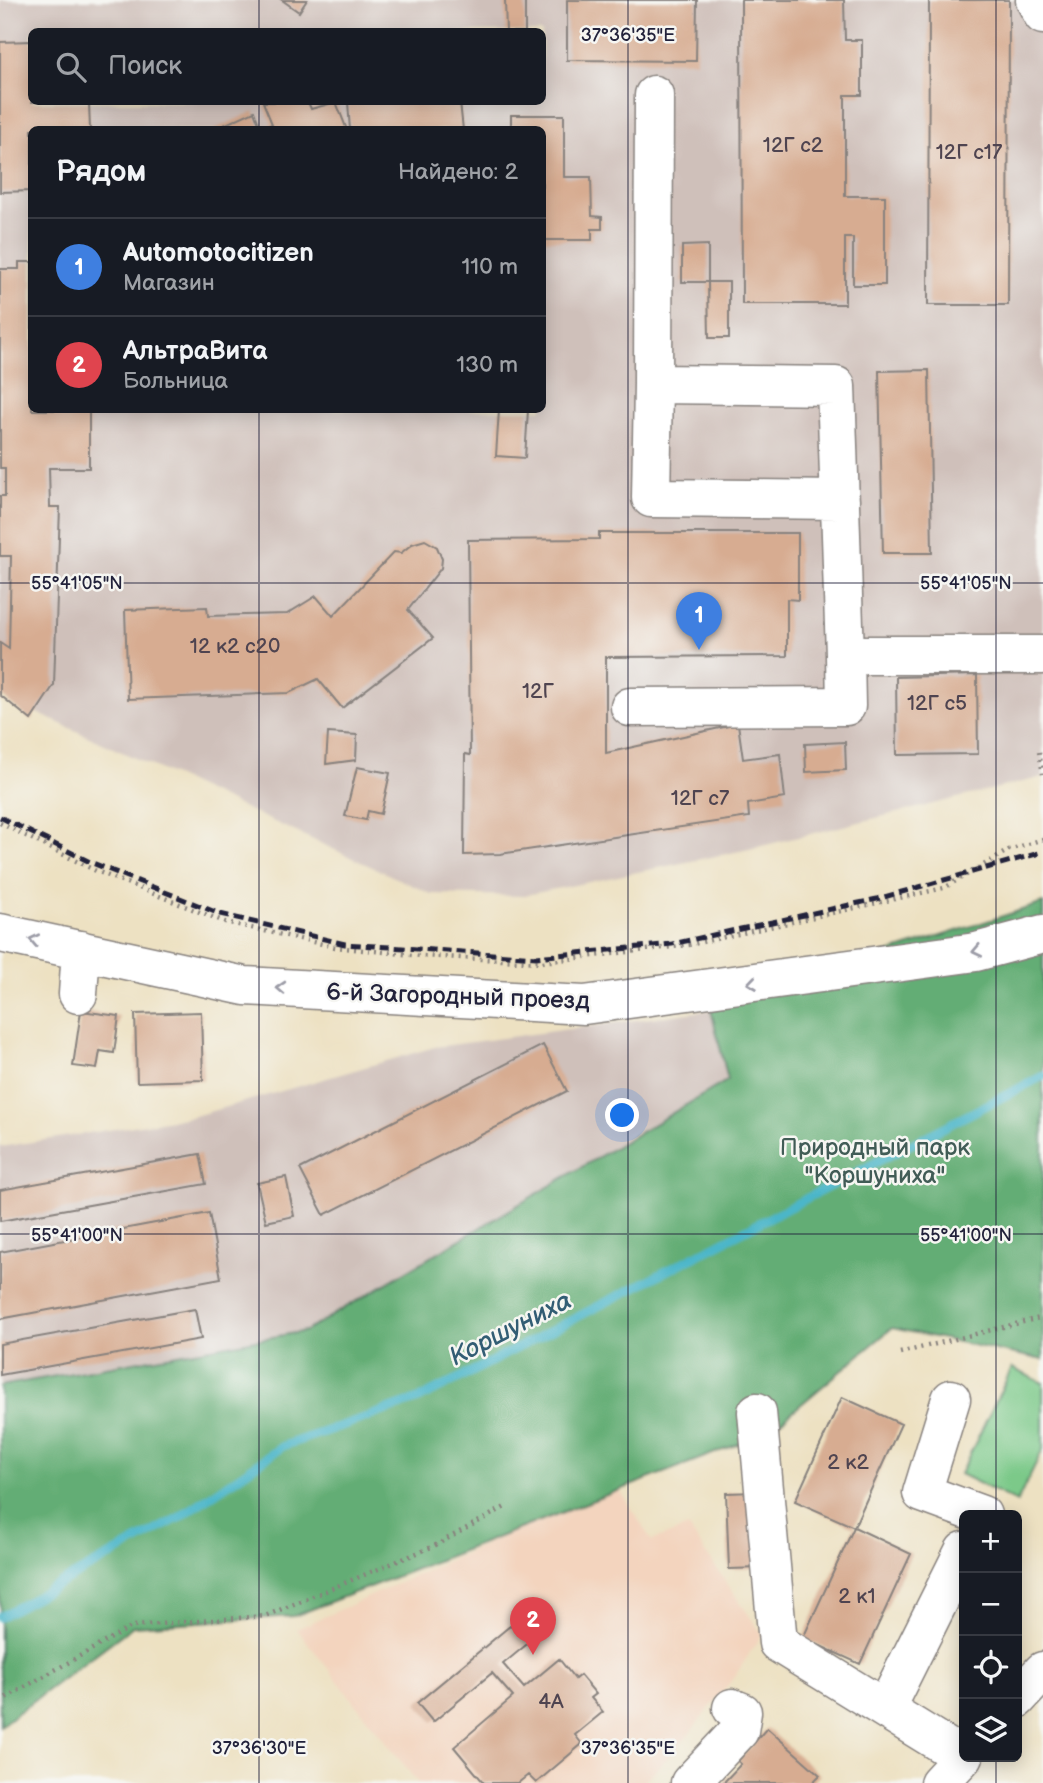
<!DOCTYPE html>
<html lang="ru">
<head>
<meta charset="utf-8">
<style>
	:root { --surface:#171b24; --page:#20242c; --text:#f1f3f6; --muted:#9ea1a6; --line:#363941; --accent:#0b8043 }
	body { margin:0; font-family:"Balsamiq Sans",sans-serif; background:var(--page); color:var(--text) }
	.controls { position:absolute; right:21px; bottom:21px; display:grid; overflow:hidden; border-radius:10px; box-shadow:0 4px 18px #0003 }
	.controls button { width:63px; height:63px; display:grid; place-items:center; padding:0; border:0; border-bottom:2px solid var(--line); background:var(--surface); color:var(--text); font:35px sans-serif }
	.you { position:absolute; left:623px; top:1116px; width:24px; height:24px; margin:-18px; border:5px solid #fff; border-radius:50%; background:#1a73e8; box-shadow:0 0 0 10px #1a73e833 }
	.badge { display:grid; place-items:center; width:46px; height:46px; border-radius:50%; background:var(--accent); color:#fff; font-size:23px; font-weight:700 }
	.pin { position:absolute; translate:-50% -58px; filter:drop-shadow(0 2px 4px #0008) }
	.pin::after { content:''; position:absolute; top:37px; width:24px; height:21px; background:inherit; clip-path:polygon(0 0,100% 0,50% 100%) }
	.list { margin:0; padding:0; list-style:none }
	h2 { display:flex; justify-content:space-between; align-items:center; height:91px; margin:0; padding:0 28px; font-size:30px }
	h2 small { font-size:23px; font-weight:400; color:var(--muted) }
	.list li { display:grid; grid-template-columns:46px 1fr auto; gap:21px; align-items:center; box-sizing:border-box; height:98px; padding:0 28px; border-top:2px solid var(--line) }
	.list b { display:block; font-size:26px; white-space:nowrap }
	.list p { margin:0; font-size:23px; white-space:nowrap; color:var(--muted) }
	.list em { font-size:23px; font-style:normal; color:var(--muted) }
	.icon { flex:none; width:38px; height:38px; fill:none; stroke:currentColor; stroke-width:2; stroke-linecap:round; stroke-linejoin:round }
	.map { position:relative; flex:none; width:1043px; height:1783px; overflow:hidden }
	.search { position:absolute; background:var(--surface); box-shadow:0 4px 18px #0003; left:28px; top:28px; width:518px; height:77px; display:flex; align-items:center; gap:18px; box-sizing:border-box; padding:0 24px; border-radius:10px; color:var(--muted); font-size:26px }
	.panel { position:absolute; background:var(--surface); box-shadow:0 4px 18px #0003; left:28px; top:126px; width:518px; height:287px; border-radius:10px }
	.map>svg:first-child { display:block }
	.built { fill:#f3d4be }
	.industrial { fill:#cfc0ba; fill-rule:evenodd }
	.green { fill:#7bc989; stroke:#4e7662; stroke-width:2 }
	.forest { fill:#64ad75; stroke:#436858; stroke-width:2 }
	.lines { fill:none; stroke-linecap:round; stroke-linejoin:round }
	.stream { stroke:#4bb6c9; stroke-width:9 }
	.building { fill:#d7ac91 }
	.minor-casing { stroke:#88827e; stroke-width:41 }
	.path { stroke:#88827e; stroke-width:4.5; stroke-dasharray:2 5; stroke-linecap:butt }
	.minor { stroke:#fff; stroke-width:38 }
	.rail { stroke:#22223b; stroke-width:5; stroke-dasharray:10 5; stroke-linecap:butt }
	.oneway { stroke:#9c9ca7 }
	.ticks { fill:none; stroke:#22223b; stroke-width:2; stroke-opacity:0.45 }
	.labels { text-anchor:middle; stroke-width:5; stroke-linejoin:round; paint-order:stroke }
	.number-label { font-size:21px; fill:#4f4450 }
	.street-label { font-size:24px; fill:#22223b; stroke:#f6f6f2 }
	.park-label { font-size:24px; fill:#415c56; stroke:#f6f6f2 }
	.water-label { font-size:26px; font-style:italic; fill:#325d74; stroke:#f6f6f2 }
	.ticks-label { font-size:18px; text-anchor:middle; fill:#22223b; stroke:#f6f6f2; stroke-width:5; stroke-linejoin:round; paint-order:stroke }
</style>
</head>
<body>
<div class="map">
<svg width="1043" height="1783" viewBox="0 0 1043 1783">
	<rect width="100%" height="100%" fill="#f6f6f2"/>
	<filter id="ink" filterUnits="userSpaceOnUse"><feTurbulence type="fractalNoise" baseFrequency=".0143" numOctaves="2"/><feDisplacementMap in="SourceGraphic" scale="14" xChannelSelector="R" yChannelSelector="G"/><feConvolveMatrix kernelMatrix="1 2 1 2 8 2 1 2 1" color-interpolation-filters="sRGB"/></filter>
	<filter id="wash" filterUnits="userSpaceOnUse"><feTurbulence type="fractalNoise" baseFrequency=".00686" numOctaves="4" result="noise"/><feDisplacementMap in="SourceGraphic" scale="28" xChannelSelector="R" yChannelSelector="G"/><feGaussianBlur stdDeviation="1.57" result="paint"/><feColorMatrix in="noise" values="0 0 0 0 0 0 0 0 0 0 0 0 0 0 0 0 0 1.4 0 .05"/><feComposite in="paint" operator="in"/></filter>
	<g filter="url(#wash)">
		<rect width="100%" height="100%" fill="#ede1c2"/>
		<!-- built -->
		<path class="built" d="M617,1485L652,1541L688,1527L762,1634L735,1676L676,1750L642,1783H418L297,1629Z"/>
		<!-- industrial -->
		<path class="industrial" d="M0,0H1043V777L745,850L521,896L431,894L0,696ZM32,32H542V102H32ZM32,130H542V410H32Z
			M711,1010L729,1080L306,1331L0,1386V1147L191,1117L435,1047Z"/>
		<!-- green -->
		<path class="green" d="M1012,1368L1043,1383V1449L1017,1502L960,1474Z"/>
		<!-- forest -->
		<path class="forest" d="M1043,903V1360L892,1328L767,1433L294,1616L133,1626L0,1726V1386L306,1331L728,1080L711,1010Z"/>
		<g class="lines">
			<!-- stream -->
			<path class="stream" d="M0,1617L180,1517L283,1446L419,1399L1043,1076"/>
		</g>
		<g id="blocks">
			<!-- building -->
			<path class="building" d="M282,0H307L299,12Z
				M505,0H525V32H506Z
				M567,0H697L696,61L567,60Z
				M741,0H844L845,40H862V95H845V196H885V285H853V238H845V304H742Z
				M929,0H1009L1008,305H928Z
				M32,41V102H89L90,130H32V191L0,192V42Z
				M263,102H308L311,109L336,102L347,130H213L254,111L261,129L272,124Z
				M348,102H460L463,130H350Z
				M511,115H564V177H591L592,216L602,217V229H592V240H542V130H511Z
				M708,245V282H682V246Z
				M19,262H32V410H89V468H49L50,507H60L54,685L31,720L0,695V643L9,649L11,556H0V496H5V468H0V269H19Z
				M708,282H729V338H709Z
				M929,370L932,553H883L879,371Z
				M499,410H528L525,458L496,456Z
				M599,533H798V600L787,599V656L606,657V753L738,724L743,759L780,754L785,798L748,804L749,817L500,854L464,855L465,754L470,755L468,540L599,539Z
				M425,540L437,547L442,559L441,568L408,610L433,638L342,708L318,679L289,693L128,699L125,610L207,607L208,616L287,614L316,596L333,616L394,552L401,553L412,544Z
				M977,675L978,754L897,755L896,677Z
				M328,733L357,735L356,760L326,764Z
				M845,742L846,770L806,772L805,744Z
				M357,767L390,773L381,814L368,811L366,820L345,816Z
				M81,1011L119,1016L114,1053L100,1051L97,1069L73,1066Z
				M201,1012L203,1080L137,1082L135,1014Z
				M543,1045L567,1091L324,1215L300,1169Z
				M200,1154L206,1184L0,1221V1190Z
				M286,1177L294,1216L266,1222L257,1183Z
				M209,1213L221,1278L0,1319V1252Z
				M195,1309L201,1339L0,1375V1344Z
				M842,1397L901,1424L854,1527L795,1501Z
				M758,1492L761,1568L729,1569L726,1493Z
				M854,1527L911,1554L860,1664L803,1638Z
				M522,1616L538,1635L503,1664L524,1688L559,1659L575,1679L580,1675L596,1694L591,1698L603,1712L575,1735L582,1744L536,1783L528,1775L518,1783H484L454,1747L513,1697L492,1673L433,1722L417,1703Z
				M767,1728L820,1775L812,1783H723L741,1764L738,1761Z"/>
		</g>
	</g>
	<g filter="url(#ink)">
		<use href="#blocks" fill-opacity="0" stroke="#88827e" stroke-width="2"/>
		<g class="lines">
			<defs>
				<path id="minor" d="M1035,0L1043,15
					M654,95L653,384L836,386L845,655H1043
					M653,384L651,498L840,500
					M630,707L846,706L845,655
					M0,933L245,986L584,1005L976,952L1043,934
					M78,994L81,950
					M951,1399L922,1493L982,1515
					M757,1412L778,1643L963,1757
					M1017,1699L1043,1671
					M885,1709L964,1551
					M690,1783L739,1731L742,1712L732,1708
					M939,1783L964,1756"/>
			</defs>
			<!-- minor casing -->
			<use href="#minor" class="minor-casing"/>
			<!-- path -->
			<path class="path" d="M1039,752L1043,774
				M0,823L96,871L225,922L335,947L422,956L542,962L689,945L944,888L1009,850L1043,839
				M900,1353L1043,1317
				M0,1701L133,1626L265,1616L434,1546L505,1507"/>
			<!-- minor -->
			<use href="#minor" class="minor"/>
			<!-- rail -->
			<path class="rail" d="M0,817L90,862L220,914L345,944L536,957L672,944L877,899L1043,852"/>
		</g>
		<!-- one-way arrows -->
		<defs><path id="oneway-chevron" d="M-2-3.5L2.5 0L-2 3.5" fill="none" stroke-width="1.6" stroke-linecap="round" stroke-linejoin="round" transform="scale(1.75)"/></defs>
		<g class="oneway">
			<use href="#oneway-chevron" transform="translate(34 940) rotate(-168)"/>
			<use href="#oneway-chevron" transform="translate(977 951) rotate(168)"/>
			<use href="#oneway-chevron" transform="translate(752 983) rotate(172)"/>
			<use href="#oneway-chevron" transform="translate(281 988) rotate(-177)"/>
		</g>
	</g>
	<!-- ticks -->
	<path class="ticks" d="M259,0V32M628,0V1783M996,0V1515M259,102V130M259,410V1783M0,583H1043M0,1234H1043M996,1757V1783"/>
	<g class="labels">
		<!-- number labels -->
		<g class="number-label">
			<text x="793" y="152">12Г с2</text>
			<text x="969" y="159">12Г с17</text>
			<text x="235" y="653">12 к2 с20</text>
			<text x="538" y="698">12Г</text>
			<text x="937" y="710">12Г с5</text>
			<text x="700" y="805">12Г с7</text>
			<text x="848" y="1469">2 к2</text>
			<text x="857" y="1603">2 к1</text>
			<text x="551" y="1708">4А</text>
		</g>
		<!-- street labels -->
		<g class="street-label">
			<text transform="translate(458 996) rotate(2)" y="8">6-й Загородный проезд</text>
		</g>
		<!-- park labels -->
		<g class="park-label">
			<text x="875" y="1155">Природный парк<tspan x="875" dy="28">"Коршуниха"</tspan></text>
		</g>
		<!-- water labels -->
		<g class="water-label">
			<text transform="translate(510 1328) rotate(-27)" y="9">Коршуниха</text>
		</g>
	</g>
	<g class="ticks-label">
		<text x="628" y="41">37°36'35"E</text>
		<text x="77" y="589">55°41'05"N</text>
		<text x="966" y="589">55°41'05"N</text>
		<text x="77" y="1241">55°41'00"N</text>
		<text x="966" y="1241">55°41'00"N</text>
		<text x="259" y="1754">37°36'30"E</text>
		<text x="628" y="1754">37°36'35"E</text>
	</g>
</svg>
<div class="controls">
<button>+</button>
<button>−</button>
<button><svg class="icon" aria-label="locate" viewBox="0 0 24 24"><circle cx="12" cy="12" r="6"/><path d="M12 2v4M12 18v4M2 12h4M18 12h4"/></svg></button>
<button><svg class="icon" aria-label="layers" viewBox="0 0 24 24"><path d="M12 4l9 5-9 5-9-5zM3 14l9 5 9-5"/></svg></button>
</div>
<div class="you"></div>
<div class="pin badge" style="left:699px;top:650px;background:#3f7fe0">1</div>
<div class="pin badge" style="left:533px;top:1655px;background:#e0444e">2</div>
<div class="search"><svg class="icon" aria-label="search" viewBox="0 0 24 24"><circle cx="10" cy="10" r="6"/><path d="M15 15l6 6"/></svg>Поиск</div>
<section class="panel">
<h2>Рядом<small>Найдено: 2</small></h2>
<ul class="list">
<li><span class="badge" style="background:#3f7fe0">1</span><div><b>Automotocitizen</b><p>Магазин</p></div><em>110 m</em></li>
<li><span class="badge" style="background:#e0444e">2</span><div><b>АльтраВита</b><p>Больница</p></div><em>130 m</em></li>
</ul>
</section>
</div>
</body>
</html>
